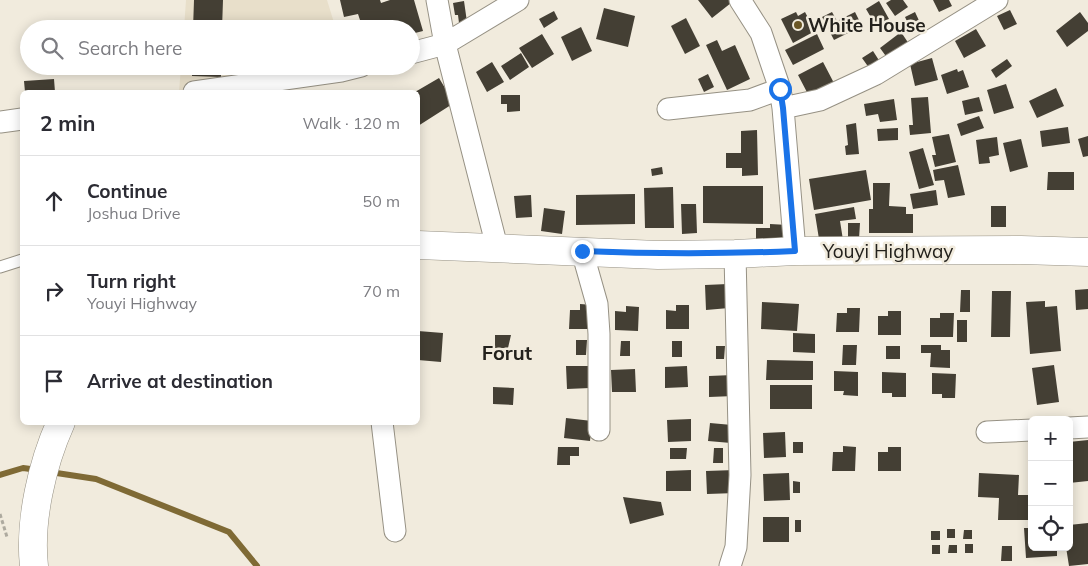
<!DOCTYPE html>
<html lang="en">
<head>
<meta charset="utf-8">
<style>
	:root { --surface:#fff; --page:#f2f2f3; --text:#2b2b33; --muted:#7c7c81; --line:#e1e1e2 }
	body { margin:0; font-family:Mulish,sans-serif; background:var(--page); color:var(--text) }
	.controls { position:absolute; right:15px; bottom:15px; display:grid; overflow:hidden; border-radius:8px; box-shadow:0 2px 12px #0003 }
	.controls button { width:45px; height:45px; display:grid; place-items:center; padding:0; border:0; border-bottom:1px solid var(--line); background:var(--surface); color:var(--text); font:25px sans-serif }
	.stop { position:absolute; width:15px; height:15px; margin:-11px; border:4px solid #1a73e8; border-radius:50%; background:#fff }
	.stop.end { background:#1a73e8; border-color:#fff; box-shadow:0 1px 5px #0008 }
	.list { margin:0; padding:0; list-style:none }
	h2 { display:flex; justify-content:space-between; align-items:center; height:65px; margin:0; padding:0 20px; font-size:21px }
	h2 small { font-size:16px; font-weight:400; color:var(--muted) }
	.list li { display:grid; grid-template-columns:32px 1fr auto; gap:15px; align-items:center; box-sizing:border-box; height:90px; padding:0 20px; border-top:1px solid var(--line) }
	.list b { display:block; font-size:19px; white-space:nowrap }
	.list p { margin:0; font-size:16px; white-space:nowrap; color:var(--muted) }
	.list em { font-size:16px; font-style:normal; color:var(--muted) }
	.icon { flex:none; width:28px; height:28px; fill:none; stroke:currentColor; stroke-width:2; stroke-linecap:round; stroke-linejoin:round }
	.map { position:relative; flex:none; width:1088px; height:566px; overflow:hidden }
	.search { position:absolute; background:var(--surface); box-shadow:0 2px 12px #0003; left:20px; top:20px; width:400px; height:55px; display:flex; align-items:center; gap:12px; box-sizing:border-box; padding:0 18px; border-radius:28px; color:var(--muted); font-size:19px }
	.panel { position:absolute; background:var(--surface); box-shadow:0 2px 12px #0003; left:20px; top:90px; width:400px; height:335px; border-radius:8px }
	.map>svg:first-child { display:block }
	.built { fill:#e8dfca }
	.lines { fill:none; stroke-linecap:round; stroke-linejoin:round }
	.stream { stroke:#7f6a35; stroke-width:6 }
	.building { fill:#443f34 }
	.lane-casing { stroke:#969184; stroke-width:13 }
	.street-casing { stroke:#969184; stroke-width:23 }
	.primary-casing { stroke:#969184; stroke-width:29 }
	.path { stroke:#aeaa9f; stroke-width:3; stroke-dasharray:4 2.5; stroke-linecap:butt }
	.lane { stroke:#fff; stroke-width:11 }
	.street { stroke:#fff; stroke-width:21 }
	.primary { stroke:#fff; stroke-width:28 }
	.route { stroke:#1a73e8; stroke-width:6 }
	.poi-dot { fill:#6a5625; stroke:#f1ebdd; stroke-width:2 }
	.labels { text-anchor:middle; stroke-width:5; stroke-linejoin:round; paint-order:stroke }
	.poi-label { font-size:19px; font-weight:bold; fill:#23211c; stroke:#f1ebdd; text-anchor:start }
	.street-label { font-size:19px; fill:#23211c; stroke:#f1ebdd }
	.neighbourhood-label { font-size:20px; font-weight:bold; fill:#23211c; stroke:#f1ebdd }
</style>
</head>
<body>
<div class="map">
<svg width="1088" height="566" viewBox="0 0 1088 566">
	<rect width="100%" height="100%" fill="#f1ebdd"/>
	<!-- built -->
	<path class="built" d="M186,0H327L336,29H184Z
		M181,66H349L217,92H179Z"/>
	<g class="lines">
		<!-- stream -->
		<path class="stream" d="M50,472L96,479L229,532L257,566
			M0,475L23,468L38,470"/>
	</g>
	<!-- building -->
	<path class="building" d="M194,0H223L222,29H193Z
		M340,0H380L381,3L390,0H414L423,31L411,34V29H383L381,23L374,26L375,29H363L358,14L344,17Z
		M698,0H729L731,3L712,18Z
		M891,0H903L908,7L895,16L886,3Z
		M933,0H949L952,6L939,12Z
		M464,1L467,22L459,23L458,15H455L453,3Z
		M879,1L889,19L876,26L866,9Z
		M604,8L635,16L628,47L596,39Z
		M1010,10L1017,24L1004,30L997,16Z
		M554,11L558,19L544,28L539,19Z
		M796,12L798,16L805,12L815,31L793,43L781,19Z
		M832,12L837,21L855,12L862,26L834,40L822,17Z
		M915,12L922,27L912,32L905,17Z
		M1080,12L1088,23V31L1067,47L1056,31Z
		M686,18L700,46L685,54L671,26Z
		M581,27L592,51L572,61L561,37Z
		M976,29L986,46L964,58L955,41Z
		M901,32L909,44L888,59L880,48Z
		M542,34L554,54L532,68L519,48Z
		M817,34L824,49L793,65L785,50Z
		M717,40L722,51L735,45L750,79L727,90L706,45Z
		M873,51L882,65L872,72L862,58Z
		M521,53L529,67L510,80L501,66Z
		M932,58L938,80L915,86L910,64Z
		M1007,59L1012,66L996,78L991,70Z
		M492,62L504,82L487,92L476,72Z
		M823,62L835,85L810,98L798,75Z
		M192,66H221V77L192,76Z
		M957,69L958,72L963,70L969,87L947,94L941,75Z
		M708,74L714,87L704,92L698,79Z
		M439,78L454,103L418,126V92H415Z
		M54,79L55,92H25L24,81Z
		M1006,84L1014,108L994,114L987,90Z
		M1056,88L1064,106L1037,118L1029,101Z
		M501,95H520V111L507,112V104H501Z
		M928,97L931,133L910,135L909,125H913L911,98Z
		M979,97L983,111L965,115L962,101Z
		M894,99L897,120L880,122L878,114L866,116L864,104Z
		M979,116L984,128L961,136L957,124Z
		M856,123L859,154L846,155L845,146L848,145L846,125Z
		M1068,127L1070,143L1042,147L1040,131Z
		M898,128V140L878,141L877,129Z
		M757,130L758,175L742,176V168H726V153H741V131Z
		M949,134L956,162L935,167L932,155H936L932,137Z
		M1088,136V156L1083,157L1078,139Z
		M997,137L999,155L989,157L990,163L979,164L976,140Z
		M1021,139L1028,167L1010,172L1003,143Z
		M923,148L934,185L919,189L909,152Z
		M958,165L965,195L948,198L944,180L935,181L933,170Z
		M662,167L663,174L652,176L651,169Z
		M866,170L871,200L814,210L809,179Z
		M1048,172H1074V190H1047Z
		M873,183H890L889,206L906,207V214H913V233H869V209H873Z
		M703,186H763V224L703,223Z
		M673,187L674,228H645L644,188Z
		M936,190L938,205L913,209L910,194Z
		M635,194V224L576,225V195Z
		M531,195L532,217L516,218L514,196Z
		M681,204H696L697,233L682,234Z
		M991,206H1006V227H991Z
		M854,207L856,219L840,221L843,240L819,239L815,214Z
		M544,208L565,211L562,234L541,231Z
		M848,223H860L859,239H848Z
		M770,224L788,225L785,239H756V228H770Z
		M728,284L729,308L706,310L705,285Z
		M1088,289V309L1076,310L1075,290Z
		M961,290H970V312H960Z
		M992,291H1011L1010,337H991Z
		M1045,301V307L1057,306L1061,351L1030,354L1026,302Z
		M762,302L799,304L797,331L761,329Z
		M580,304L593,305L592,329H569L570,310H580Z
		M676,305H689V329H666V310L676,311Z
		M626,306L639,307L638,331L615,330V311L626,312Z
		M847,308H860L859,332H836L837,313H847Z
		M888,311H901V335H878V316H888Z
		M940,313H954L953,337H930V318H940Z
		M957,320H967V342H957Z
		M418,331L443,333L441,362L418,360Z
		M793,333L815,334V353L793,352Z
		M495,335H511L508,348H495Z
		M576,340H587L586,355H576Z
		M621,341H630V356H620Z
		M672,341H682V357H672Z
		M843,345H857L856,365H842Z
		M921,345H941V350H950V368L930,367L931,353H921Z
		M716,346H725L724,359H716Z
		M886,346H900V359H886Z
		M767,360L813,361V380H766Z
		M1054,365L1059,402L1037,405L1032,368Z
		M566,366H590V388L567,389Z
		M687,366L688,387L665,388V367Z
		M635,369L636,392H612L611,370Z
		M834,371L858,372V396L843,395L844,391H834Z
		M882,372L906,373V397H892V393H882Z
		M932,373L956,374L955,398H942V394H932Z
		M733,375L734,396L709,397V376Z
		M770,385H812V409H770Z
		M493,387L514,388L513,405L493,404Z
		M566,418L592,421L590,441L564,438Z
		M691,419V441L668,442L667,420Z
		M710,423L732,425L731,443L708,441Z
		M785,432L786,457L764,458L763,433Z
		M1088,440V481L1069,483V442Z
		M793,442H803V453H793Z
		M843,446L856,447L855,471H832L833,452H843Z
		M558,447H579V456H570V465H557Z
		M888,447H901V471H878V452H888Z
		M670,448H687L686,459H670Z
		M714,448H723V463H713Z
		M691,470V491H666V471Z
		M735,470L736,493L707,494L706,471Z
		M789,473L790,500L764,501L763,474Z
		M979,473L1019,475L1018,495H1029V519H1032V547H1057V556L1026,558L1024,528H1028V520H998L999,498L978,497Z
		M793,481L800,482V493H793Z
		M623,497L661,502L664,515L630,524Z
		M763,517H789V542H763Z
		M795,520H801V532H795Z
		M1088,523V564L1069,566L1066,547H1069V525Z
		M947,529H955V538H947Z
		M964,530H972V539H963Z
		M931,531H940V540H931Z
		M965,544H973V553H965Z
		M932,545H940V554H932Z
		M949,545H957V553H948Z
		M1002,546H1012V561H1001Z"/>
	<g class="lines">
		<defs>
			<path id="lane" d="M0,267L22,260"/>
			<path id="street" d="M437,0L445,44L497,247
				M740,0L761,33L780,89L783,108L795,251
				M411,53L445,44L518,0
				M194,92L341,71L361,66
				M783,108L820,100L876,74L997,0
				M668,109L750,100L780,89
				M0,122L22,119
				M582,251L597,304L599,334V430
				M382,422L395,531
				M1069,428L1088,427
				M987,432L1032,430
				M730,566L736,547L740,475L735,254"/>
			<path id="primary" d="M418,245L658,255L735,254L795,251L1021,250L1088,252
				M34,566C29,521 42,464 61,422"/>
		</defs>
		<!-- lane casing -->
		<use href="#lane" class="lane-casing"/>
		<!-- street casing -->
		<use href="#street" class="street-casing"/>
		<!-- primary casing -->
		<use href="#primary" class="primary-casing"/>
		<!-- path -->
		<path class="path" d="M0,514L7,537"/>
		<!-- lane -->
		<use href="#lane" class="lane"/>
		<!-- street -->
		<use href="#street" class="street"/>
		<!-- primary -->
		<use href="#primary" class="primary"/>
	</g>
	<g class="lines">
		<!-- route -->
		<path class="route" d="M582,251C654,254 724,254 795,251L783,108L780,89"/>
	</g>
	<!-- markers -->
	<circle class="poi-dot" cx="798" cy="25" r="5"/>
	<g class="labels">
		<!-- poi labels -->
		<g class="poi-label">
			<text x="808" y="32">White House</text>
		</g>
		<!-- street labels -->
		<g class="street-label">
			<text x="888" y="258">Youyi Highway</text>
		</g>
		<!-- neighbourhood labels -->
		<g class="neighbourhood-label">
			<text x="507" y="360">Forut</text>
		</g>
	</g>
</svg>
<div class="controls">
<button>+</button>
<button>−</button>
<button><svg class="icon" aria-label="locate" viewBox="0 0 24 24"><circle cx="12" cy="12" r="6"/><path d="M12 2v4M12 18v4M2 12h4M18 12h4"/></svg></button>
</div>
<div class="stop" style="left:780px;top:89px"></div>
<div class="stop end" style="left:582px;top:251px"></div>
<div class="search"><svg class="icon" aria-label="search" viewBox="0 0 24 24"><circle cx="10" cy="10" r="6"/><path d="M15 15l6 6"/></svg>Search here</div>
<section class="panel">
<h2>2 min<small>Walk · 120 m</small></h2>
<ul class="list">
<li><svg class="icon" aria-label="ahead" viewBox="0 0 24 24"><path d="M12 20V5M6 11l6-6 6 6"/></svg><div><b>Continue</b><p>Joshua Drive</p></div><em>50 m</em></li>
<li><svg class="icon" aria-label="right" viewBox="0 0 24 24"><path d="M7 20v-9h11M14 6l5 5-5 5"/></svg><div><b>Turn right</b><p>Youyi Highway</p></div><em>70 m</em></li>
<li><svg class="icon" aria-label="arrive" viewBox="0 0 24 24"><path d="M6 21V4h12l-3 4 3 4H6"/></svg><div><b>Arrive at destination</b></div></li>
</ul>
</section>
</div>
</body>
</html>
